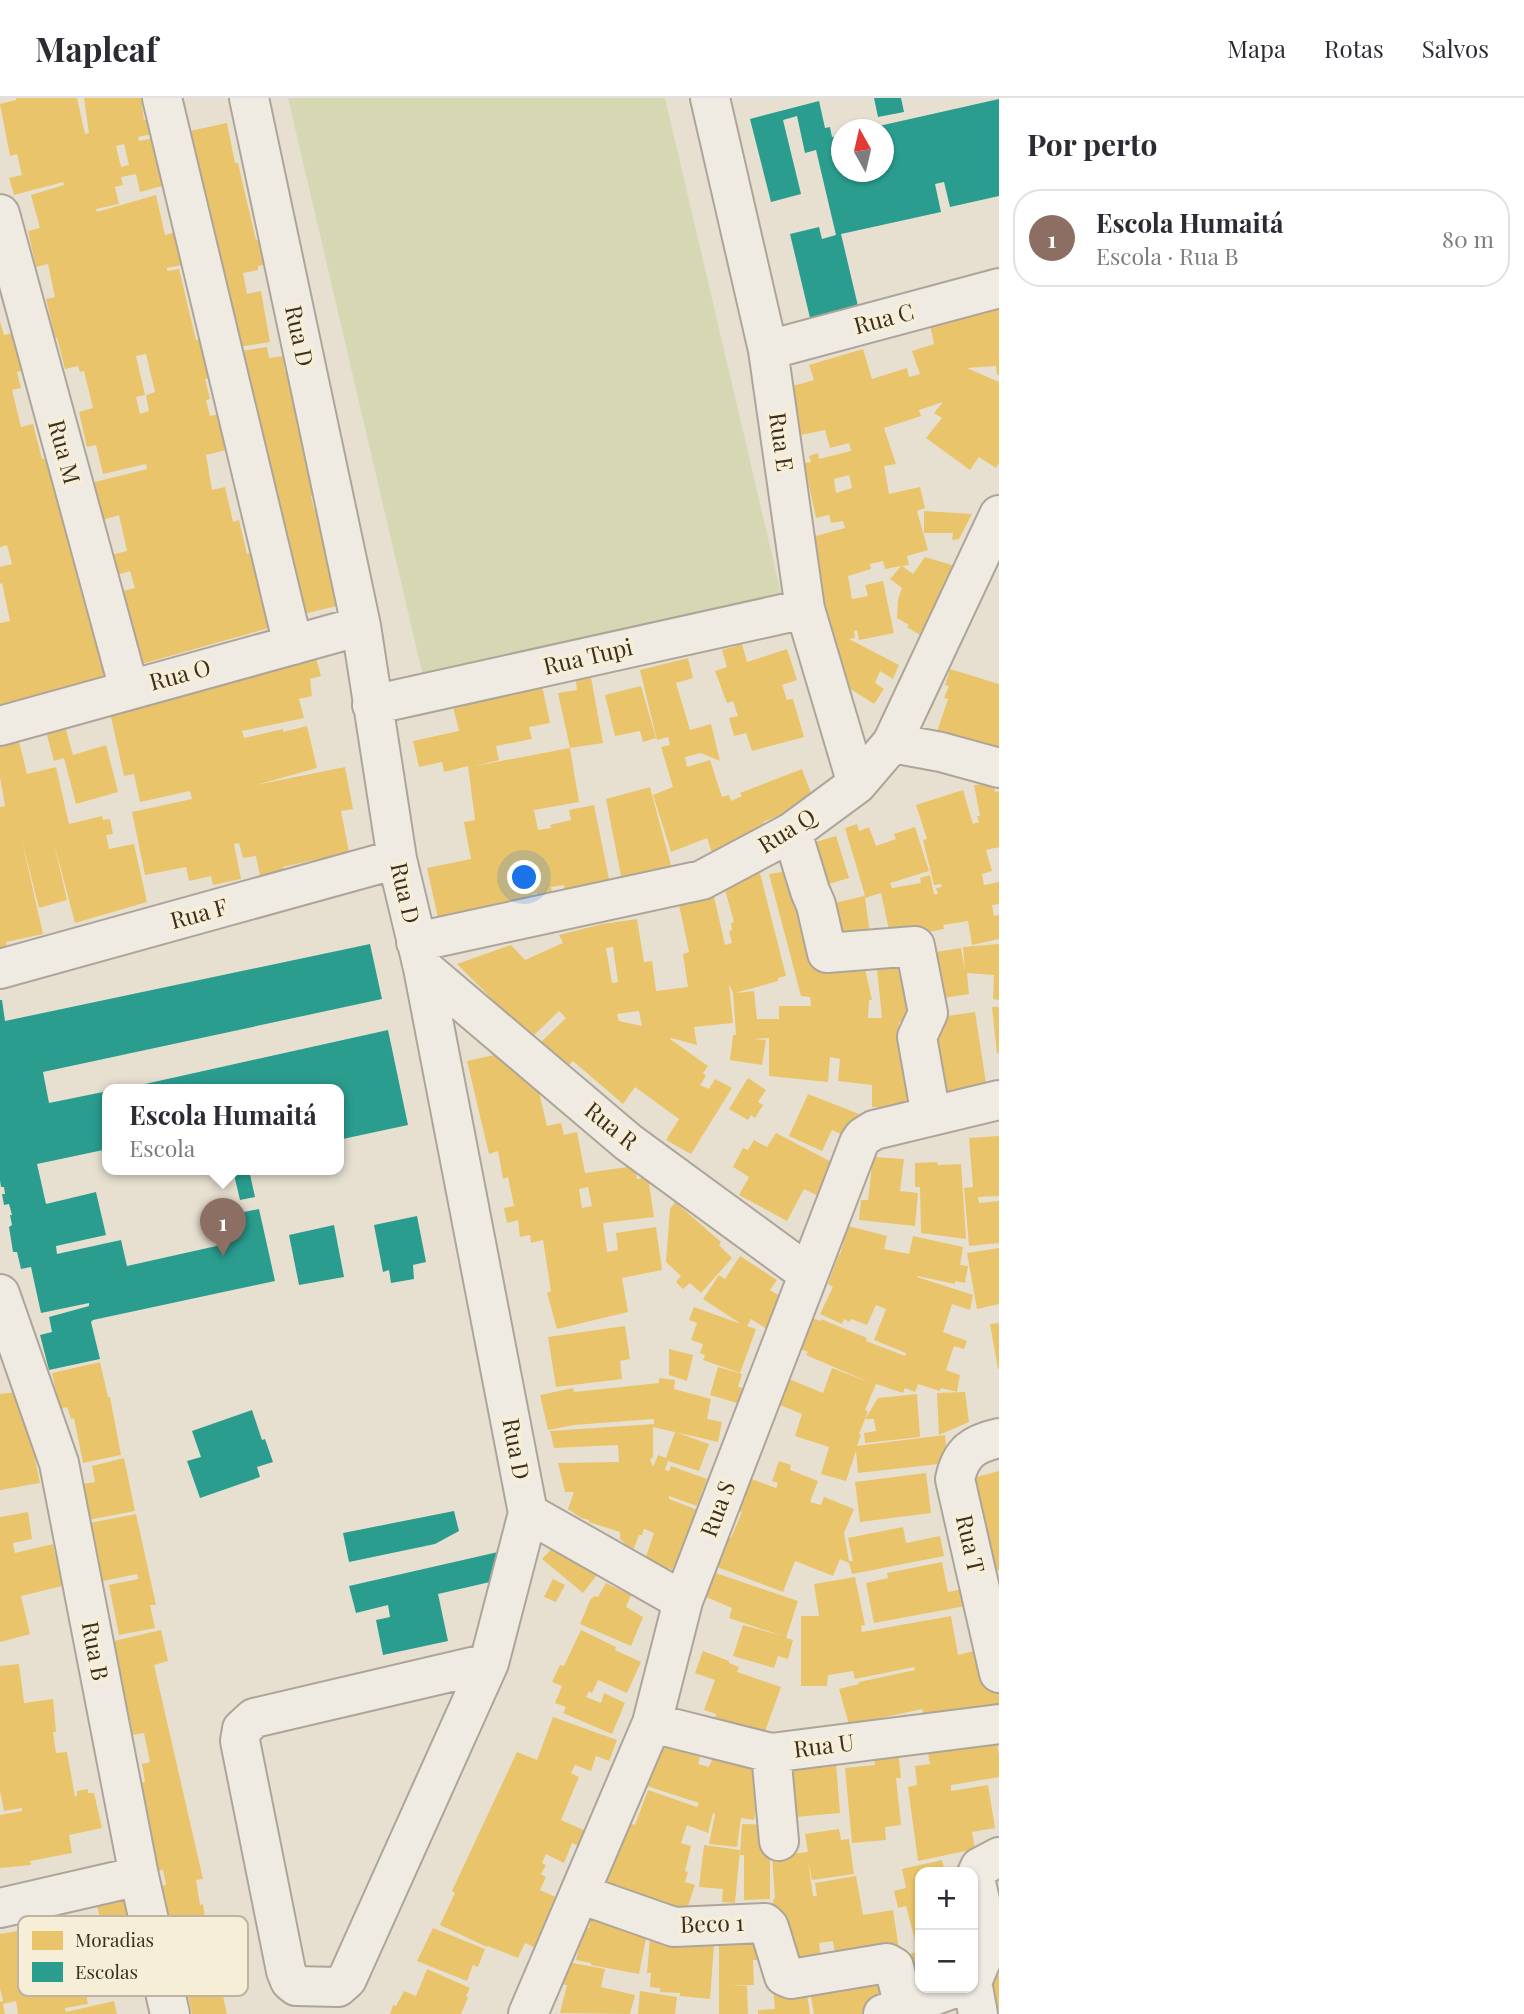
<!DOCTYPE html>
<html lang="pt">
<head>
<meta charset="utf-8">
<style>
	:root { --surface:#fff; --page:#f2f2f3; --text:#2b2b33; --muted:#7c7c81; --line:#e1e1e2; --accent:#786c5e }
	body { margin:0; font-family:"Playfair Display",serif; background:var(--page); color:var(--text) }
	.controls { position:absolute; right:21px; bottom:21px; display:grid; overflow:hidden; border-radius:14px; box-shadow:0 2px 5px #0004 }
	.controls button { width:63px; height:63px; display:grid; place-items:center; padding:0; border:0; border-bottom:2px solid var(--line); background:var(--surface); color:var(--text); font:35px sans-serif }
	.compass { position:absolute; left:831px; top:21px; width:63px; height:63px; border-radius:50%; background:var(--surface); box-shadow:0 2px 5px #0004; rotate:352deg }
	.you { position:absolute; left:525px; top:780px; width:24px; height:24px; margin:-18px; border:5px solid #fff; border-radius:50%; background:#1a73e8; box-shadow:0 0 0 10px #1a73e833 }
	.badge { display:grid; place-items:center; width:46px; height:46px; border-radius:50%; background:var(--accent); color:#fff; font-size:23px; font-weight:700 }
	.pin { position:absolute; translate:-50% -58px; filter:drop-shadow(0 2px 4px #0008) }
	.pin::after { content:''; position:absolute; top:37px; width:24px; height:21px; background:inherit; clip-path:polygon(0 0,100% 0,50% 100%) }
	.popup { position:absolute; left:102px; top:986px; width:242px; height:91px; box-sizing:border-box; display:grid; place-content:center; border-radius:14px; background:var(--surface); filter:drop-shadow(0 2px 5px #0005); font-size:23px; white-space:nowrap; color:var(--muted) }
	.popup b { font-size:26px; color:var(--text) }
	.popup::after { content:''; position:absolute; left:50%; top:100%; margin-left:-14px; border:14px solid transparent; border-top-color:var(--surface) }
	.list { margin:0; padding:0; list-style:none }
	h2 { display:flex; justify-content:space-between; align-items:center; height:91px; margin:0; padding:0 28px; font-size:30px }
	h2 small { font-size:23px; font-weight:400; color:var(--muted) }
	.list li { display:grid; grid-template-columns:46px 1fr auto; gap:21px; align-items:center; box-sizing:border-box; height:98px; margin:0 14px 14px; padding:0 14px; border:2px solid var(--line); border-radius:28px }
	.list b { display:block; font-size:26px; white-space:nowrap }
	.list p { margin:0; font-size:23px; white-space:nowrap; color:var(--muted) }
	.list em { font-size:23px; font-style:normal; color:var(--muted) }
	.map { position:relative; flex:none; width:999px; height:1916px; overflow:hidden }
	header { display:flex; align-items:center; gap:42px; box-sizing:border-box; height:98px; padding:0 35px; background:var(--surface); border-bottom:2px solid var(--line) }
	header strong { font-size:33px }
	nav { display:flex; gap:38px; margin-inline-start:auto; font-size:24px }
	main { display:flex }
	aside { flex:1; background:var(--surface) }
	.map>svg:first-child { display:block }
	.green { fill:#d6d7b3 }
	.homes { fill:#e9c46a; fill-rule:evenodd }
	.schools { fill:#2a9d8f }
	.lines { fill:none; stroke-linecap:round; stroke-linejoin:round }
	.minor-casing { stroke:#ada599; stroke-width:42 }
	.minor { stroke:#efebe3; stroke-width:38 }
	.labels { text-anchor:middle; stroke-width:7; stroke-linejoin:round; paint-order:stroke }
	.street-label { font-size:23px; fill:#3d2e20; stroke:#f7eed8 }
	.key { fill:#f7eed8; stroke:#bfb4a1; stroke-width:2 }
	.key-label { font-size:19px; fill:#3d2e20 }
</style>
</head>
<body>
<header>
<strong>Mapleaf</strong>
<nav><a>Mapa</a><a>Rotas</a><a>Salvos</a></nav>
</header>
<main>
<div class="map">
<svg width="999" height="1916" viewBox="0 0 999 1916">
	<rect width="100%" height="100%" fill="#e7e0d1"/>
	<!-- green -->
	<path class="green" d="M288,0H665L784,508L426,591Z"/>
	<!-- homes -->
	<path class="homes" d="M16,0H77L85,36L89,35L84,0H141L144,22L159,18L163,34L138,39L139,43L164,38L173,85L140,94L136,76L121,79L123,87L115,89L119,106L96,111L97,114L156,97L165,137L176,134L182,167L167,170V173L179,171L196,242L210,238L220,278L205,281L210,301L206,302L210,318L219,316L226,352L206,357L212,392L225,389L233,424L239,422L247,456L262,451L276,528L138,567L115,495L135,490L130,473L111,479L107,458L127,453L119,417L99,423L87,386L147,371L146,366L103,376L96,347L87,349L79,314L93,310L84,273L80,274L78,268L65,271L57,240H55L46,201L55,199L48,166L36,169L28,133L40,130L31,97L64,87L63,84L14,97L9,80L22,77L17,56L10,58L0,6L16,2ZM124,46L129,67L121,69L116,48ZM146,256L155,294L146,297L149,313L140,316L136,299L145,297L136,258Z
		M227,25L235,65H238L256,142H259L264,167L258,168V172L243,175L247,196L261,193L270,244L232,250L176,36Z
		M999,207V277H997L996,268L967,270L999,284V365L996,370L979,359L970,372L926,340L942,320L934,315L943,304L919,312L921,318L884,330L896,366L884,368L889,396L920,389L925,410L917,413L928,452L907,458L909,467L902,468L913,476L925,459L955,468L920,537L907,529L909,527L897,520L898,501L902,490L890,481L901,468L885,471L883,463L870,466L871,471L848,478L852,501L868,498L865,487L883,483L894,535L859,542L857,532L854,533L855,540L849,541L899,567L893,581L880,573L875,585L884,591L874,606L849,590L837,561L818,484L822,482L812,439L845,430L843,423L831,425L829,417L816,420L804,365L811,364L809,358L818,355L819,361L851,353L849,345L830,350L825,332L801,337L793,288L814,282L809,267L863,251L872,281L907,270L909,279L920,276L912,253L934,246L929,222ZM849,377L852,390L836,395L834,381Z
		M0,224L4,237L17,234L26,272L17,274L21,290L12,292L21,329L33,326L42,361L47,360L55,396L57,395L66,432L107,581L0,612V525L10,523L2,485L0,486V469L12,466L7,447L0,449Z
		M267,249L269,260L283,258L285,274H290L301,341H306L316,397L311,398L314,411L316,410L329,473L333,472L341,507L299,517L234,254Z
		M924,413L972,416L959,441L952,442L953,435H924Z
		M742,546L747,564L787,551L797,582L782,587L787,602L793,601L804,639L752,653L746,635L734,638L729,620L738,618L733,603L727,605L715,573L727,569L722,552Z
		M316,560L321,578L310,581L312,598L299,601L304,620L242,633L244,640L283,631V634L307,628L317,670L256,687L345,669L353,711L341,713L349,754L283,769L286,781L262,787L256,758L243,760L239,745L234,746L241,781L213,787L211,778L189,783L186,769L145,777L132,714L192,701L190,693L140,704L134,676L124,678L109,610Z
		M688,560L693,580L676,585L690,632L711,626L720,663L701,655L685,659L687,669L710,662L722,699L729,697L731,703L742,698L740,695L802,671L814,703L763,724L767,735L714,761L707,740L671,754L653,697L673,689L661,649L670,647L668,639L657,642L640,572Z
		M950,571L999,586V660L934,643L948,601L944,600L949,588L945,587Z
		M590,574L603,645L570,650L558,595L577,592L575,577Z
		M541,583L550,625L529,629L532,641L496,648L499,662L475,668L570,650L579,704L534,712L538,732L551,730L550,727L571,722L569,712L594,707L610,786L565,796L564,787L551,789L552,795L538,797L537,795L532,796L534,803L438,820L427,770L471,761L464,724L475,722L468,668L444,674L442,664L419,669L413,643L459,633L451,600Z
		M641,588L656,640L643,644L640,633L615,638L605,597Z
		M65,628L73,657L106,647L118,694L76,706L64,660L54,663L46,634Z
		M19,644L27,676L56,669L69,726L102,718L103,722L110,721L113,736L106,737L109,751L134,746L147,804L75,825L54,745L67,802L39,810L21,739L43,836L6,844L7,849L0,850V709L5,708L0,679V648Z
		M994,686L995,694L999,693V749L986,752L992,773L982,776L984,787L999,784V806L992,807L994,818L999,817V841L972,847L968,823L943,827L944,831L891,841L881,795L865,800L870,835L826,846L818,809L864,798L865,800L864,794L845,730L857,726L859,733L869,729L876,748L896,741L894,736L915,729L929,773L890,785L892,790L921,785L920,780L930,777L934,796H938L936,790L942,789L941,786L934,787L923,742L927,741L916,707L963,692L973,726L979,724L977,718H980L974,687Z
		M650,689L672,771L622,783L606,701Z
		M836,738L849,780L811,791L802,748Z
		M788,773L811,809L862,857L872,902H869L868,920H882L876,861L915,858L921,923L899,924L898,942L911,943L908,1011L872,1009V987L838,983L840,961L830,959L828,984L769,978V940L753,941L766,942L762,967L730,962L733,937H736L733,895L729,886L733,925L694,929L697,947L671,940L670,941L708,968L703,975L706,978L700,987L709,991L715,981L732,990L691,1056L666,1042L679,1021L635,989L623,1006L573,963L565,971L539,946L566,920L559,913L531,940L457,866L511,847L525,862L563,845L559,837L602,826L637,821L644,864L652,863L656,893L688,889L683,856L689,854L678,802L713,794L725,847L732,845L729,833L732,832L731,825L734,824L724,788L760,775L786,878L778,880V883L735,895L754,893L757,921H779V908H811L810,899L801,898L769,776ZM613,849L618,884L612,885L606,850ZM639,913L642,928L619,923L617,916Z
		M999,846V902L993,901L994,877L967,875L969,896L931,902L924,856L961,850L965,873L963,849Z
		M992,909H999V955L997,956Z
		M975,914L986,985L972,996L943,1002L926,921Z
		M508,954L538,990L547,1028L561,1025L564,1037L577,1034L585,1075L635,1068L637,1081L648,1079L654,1119L603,1125L607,1154L618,1152L616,1135L656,1129L662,1172L622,1180L628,1214L557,1231L547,1195L551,1193L543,1142L531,1145L530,1137L520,1139L518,1122L507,1125L504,1110L514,1108L508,1079L503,1081L498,1053L489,1056L467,963ZM588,1089L592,1108L582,1110L579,1091Z
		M748,980L766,992L758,1004L763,1007L755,1020L751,1017L748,1022L729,1011Z
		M808,996L859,1016L848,1040L832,1032L822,1053L789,1038Z
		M776,1035L839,1068L825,1101L804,1091L787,1123L739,1097L749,1079L733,1069L743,1050L748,1052L754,1042L767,1049Z
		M999,1038V1098L978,1099L979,1105L999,1103V1145L969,1148L964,1090L973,1089L969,1040Z
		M873,1059L904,1061L900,1093L918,1095L915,1128L859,1122L861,1102H868Z
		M937,1064L938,1067L961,1066L966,1141L921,1135L920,1089H915V1065Z
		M675,1104L721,1144L719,1147L732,1160L701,1195L690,1185L683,1191L676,1184L681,1178L666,1164L670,1111Z
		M848,1128L887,1138L884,1151L909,1156L913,1138L963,1149L960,1167L968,1168L965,1185L955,1183V1186L918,1178L917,1179L973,1197L970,1212L952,1206L943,1234L967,1243L964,1251L954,1248L946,1272L960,1277L957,1294L941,1290L940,1293L918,1286L915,1294L905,1290L903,1295L876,1286L865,1312L868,1313L859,1336L861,1337L857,1348L945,1337L948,1365L858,1375L856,1353L846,1383L821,1376L829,1349L795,1338L802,1316L775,1305L784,1279L823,1295L832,1270L871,1285L806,1257L808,1254L796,1249L807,1234L812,1220L821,1223V1221L867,1240L866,1243L905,1258L906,1255L874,1242L886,1211L876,1207L867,1227L851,1221L849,1224L844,1221L842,1226L820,1216L833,1189L828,1186L839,1156L840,1157Z
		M999,1150V1206L977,1211L967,1155Z
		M740,1158L777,1182L770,1192L783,1200L770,1233L751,1221L747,1228L756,1231L740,1275L703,1262L705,1257L700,1255L703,1246L691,1242L697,1225L689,1222L694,1209L741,1226L703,1201L719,1177L725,1181Z
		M999,1225V1271H998L990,1226Z
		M625,1228L630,1261L620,1263L622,1281L556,1289L548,1239Z
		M669,1251L693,1257L687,1283L669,1277Z
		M100,1264L108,1299H110L121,1357L83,1365L74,1320L71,1321L67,1309L60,1311L52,1275Z
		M718,1269L742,1276L738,1289L748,1291L744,1307L710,1297Z
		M659,1280L675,1282L674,1291L711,1301L707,1321L722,1324L718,1344L653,1329V1360L650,1361L653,1369L658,1357L666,1360L675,1334L709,1346L699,1373L668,1363L665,1372L669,1373L671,1368L707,1381L697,1408L669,1398V1401L703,1414L678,1474L645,1462L654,1435L644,1431L642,1437H639L634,1450L629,1449L620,1441V1434L589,1424V1422L581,1420L568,1411L574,1394H565L558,1365L619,1364L618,1347L554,1350L550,1333L654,1326V1321L574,1327L548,1332L540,1297L573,1290L574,1294L659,1285Z
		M17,1294L28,1325L40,1385L0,1392V1296Z
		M965,1294L969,1324L939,1337L937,1295Z
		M917,1296L920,1339L865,1345L864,1335L876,1333L874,1321H865L878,1300Z
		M124,1360L135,1413L88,1422L82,1386L95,1384L92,1368Z
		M779,1363L791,1367L790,1372L818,1383L810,1404L821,1407L824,1399L854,1411L844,1435L849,1463H853L848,1440L903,1429L906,1445L940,1438L944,1458L852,1476L849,1465L840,1461L833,1478L795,1463L783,1494L712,1467L724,1437L731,1440L742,1414L736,1412L749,1380L776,1390L778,1385L772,1383Z
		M999,1373V1472L995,1473L984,1436L988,1434L983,1414L980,1415L973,1380Z
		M926,1375L931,1415L860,1424L855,1384Z
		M28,1414L32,1441L13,1445L15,1455L53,1446L62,1488L21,1498L30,1536L0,1544V1419Z
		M136,1416L156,1507H150L155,1530L119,1537L109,1487L138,1481L137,1476L98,1484L84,1426Z
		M565,1437L604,1468L583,1495L542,1461Z
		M942,1464L948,1494L968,1490L971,1507L874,1525L866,1485L888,1480L887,1475Z
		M713,1474L798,1503L786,1540L793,1542L788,1561L778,1558L774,1570L733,1558L743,1527L783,1538L729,1520L732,1510L704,1498Z
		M855,1479L865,1527L861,1528L862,1534L951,1518L958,1557L988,1549L999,1593V1610L927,1629L922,1611L849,1627L839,1591L859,1586V1584L915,1572L914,1569L855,1581L853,1573L828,1577L827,1588H801V1518H819L814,1486Z
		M553,1481L565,1487L556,1504L544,1499Z
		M606,1485L631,1497L626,1509L643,1519L631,1548L580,1526L591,1500L592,1501L594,1498L598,1499Z
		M161,1532L168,1563L154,1567L203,1781L196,1782L200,1807L203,1806L205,1821L193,1822L196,1836L173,1839L170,1824L163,1825L161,1810L166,1809L162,1788L166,1787L163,1772L151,1774L135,1686L145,1684L142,1666L150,1664L144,1635L133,1637L114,1543Z
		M581,1532L616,1549L615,1552L641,1564L627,1595L598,1582L592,1595L589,1593L586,1599L601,1605L604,1595L625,1605L612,1636L563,1615L566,1609L555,1605L562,1588L552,1584L560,1567L564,1568Z
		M703,1553L729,1563V1565L739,1569L737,1574L781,1589L763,1639L714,1623L716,1616L704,1612L715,1582L695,1575Z
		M19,1566L24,1605L53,1601L56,1634H53L56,1655L67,1654L75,1699L77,1698V1693L88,1691V1695H94L102,1730L69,1737L72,1755L30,1763L31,1767L0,1770V1717L22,1713V1710L4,1713L0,1693V1568Z
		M553,1619L617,1642L609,1663L596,1658L591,1673L575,1667L571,1675L579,1679L561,1722L588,1734L581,1749L572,1745L564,1765L546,1756L542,1765L546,1767L541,1776L546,1779L540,1792L560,1801L538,1851L525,1845L518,1860L488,1848L487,1849L440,1827L455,1795L452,1793L517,1654L537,1662Z
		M996,1637L999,1658V1679L951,1687V1693L988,1687L995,1730L972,1734L975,1751L918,1763L908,1689L917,1687L915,1668L930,1666L927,1650Z
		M657,1645L700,1659L698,1666L709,1669L714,1657L764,1664L754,1722L741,1720L737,1749L709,1746L715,1716L713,1715L708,1735L687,1727L681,1745L691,1748L685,1773L688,1774L685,1784L695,1787L682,1826L660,1821L666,1804L660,1802L655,1817L597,1798L622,1722L635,1727L648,1692L697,1709L699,1705L644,1687Z
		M898,1651L901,1680H896L901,1727L885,1729L886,1742L852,1745L845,1670L875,1667L873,1653Z
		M836,1665L840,1715L784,1720L780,1670Z
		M742,1726L770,1727V1801L744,1802V1757H740Z
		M839,1731L841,1742L849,1741L854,1776L812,1782L808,1763L813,1798H817L815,1785L856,1778L863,1817L893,1812L900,1858L918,1854L906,1808L898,1810L894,1793L906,1790L902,1771L942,1762L945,1774H920V1887L837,1871L833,1843L819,1845L823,1874L790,1863L774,1832L773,1801H775L772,1758L808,1754L805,1736Z
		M704,1747L740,1752L735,1805L722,1804L723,1791L699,1789Z
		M126,1798L137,1856L59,1872L62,1891L84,1886L88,1906L65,1910L66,1914L114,1903L117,1916H18L16,1903L3,1906L5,1916H0V1904L3,1903L0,1890V1836L40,1829L41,1834L61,1830L68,1841L96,1835L93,1820L100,1819L96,1805Z
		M593,1804L649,1825L639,1876L591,1867V1865L576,1862L583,1830H589Z
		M433,1830L485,1851L478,1869L473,1867L467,1883L417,1863Z
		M210,1839L227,1916H192L188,1899L184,1901L169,1847Z
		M650,1840L714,1847L710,1901L680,1898V1895L660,1894V1890L650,1889L651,1875H647Z
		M719,1842L767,1844V1862H753L754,1887L727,1888H747L748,1916H719Z
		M567,1864L605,1871L601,1889L635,1897L630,1916L560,1915L567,1887L560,1886Z
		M427,1871L470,1890L466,1898L468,1899L461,1916H390L393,1907L396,1908L404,1893L416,1898Z
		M880,1874L897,1908L870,1916H814L808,1882L835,1877L838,1895L841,1894L839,1882Z
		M999,1877V1911H998L991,1878Z
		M805,1882L810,1916H758V1912L775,1911L773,1892Z
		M640,1893L677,1899L675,1916H638Z"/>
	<!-- schools -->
	<path class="schools" d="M874,0H901L904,14L878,19Z
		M999,1V98L950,109L944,84L935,86L941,114L841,136L858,208L810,220L790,136L819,129L822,141L836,137L816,52L805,55L797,18L783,22L801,96L771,104L750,21L819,3L825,30L830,29L832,39L842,37V74H884V32L870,30Z
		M370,846L382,901L43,974L49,1005L108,993V1051L37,1066L46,1106L96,1094L106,1137L56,1148L57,1156L121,1142L127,1168L221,1147L215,1120L259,1111L275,1183L93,1222L91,1224L100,1261L49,1272L40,1237L52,1234L49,1219L89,1208V1205L41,1215L31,1169L21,1171L17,1154H13L9,1129L12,1127L10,1117H12L9,1106L4,1107L2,1096H5L4,1089H1L0,1082V902H2L5,923Z
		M388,932L408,1027L338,1042V992H118Z
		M233,1072H249L255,1099L240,1102Z
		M417,1118L426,1164L413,1167L414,1181L391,1185L389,1172L383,1174L374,1127Z
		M334,1127L344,1179L299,1187L289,1137Z
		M252,1312L262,1342L265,1341L273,1364L257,1369L260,1379L200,1400L187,1363L201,1359L192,1333Z
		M454,1413L459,1433L435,1446L349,1464L343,1435Z
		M498,1454L503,1481L438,1496L448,1543L383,1557L376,1522L390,1519L388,1507L356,1515L349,1488Z"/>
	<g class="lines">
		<defs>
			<path id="minor" d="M162,0L293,547
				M249,0L361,528L397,761L423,870L528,1415L489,1565L347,1881L338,1889L296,1888L290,1883L286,1873L240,1643L242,1631L254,1620L489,1565
				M710,0L768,252L805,511L857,686
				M0,116L129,591
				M768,252L999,190
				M372,607L805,511
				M0,628L361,528
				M892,645L941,654L999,670
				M792,734L810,793L816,807L827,855L915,848L928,915L917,939L931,1018
				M416,844L702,782L792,734L857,686L892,645L999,417
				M423,870L628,1044L807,1175
				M0,871L397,761
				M0,1196L59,1365L139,1778L170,1916
				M999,1340C973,1346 961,1354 955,1381L999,1575
				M528,1415L683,1503
				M652,1625L771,1655L999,1626
				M771,1655L779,1743
				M580,1796L674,1829L765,1825L769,1829L784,1878L791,1881L887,1865L894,1869L904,1909
				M0,1810L139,1778
				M973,1882L981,1863L988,1838L975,1780L980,1769L999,1759
				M973,1889L978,1916
				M528,1916L652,1625L683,1503L859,1045L863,1039L874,1032L999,1002
				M883,1916L955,1890"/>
		</defs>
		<!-- minor casing -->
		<use href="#minor" class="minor-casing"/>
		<!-- minor -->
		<use href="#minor" class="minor"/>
	</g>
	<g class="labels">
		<!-- street labels -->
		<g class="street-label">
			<text transform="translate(884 221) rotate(-15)" y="8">Rua C</text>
			<text transform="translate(299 238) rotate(78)" y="8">Rua D</text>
			<text transform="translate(781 344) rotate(82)" y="8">Rua E</text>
			<text transform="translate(64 354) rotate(75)" y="8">Rua M</text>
			<text transform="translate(588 559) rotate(-13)" y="8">Rua Tupi</text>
			<text transform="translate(180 577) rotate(-15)" y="8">Rua O</text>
			<text transform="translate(787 733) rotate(-32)" y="8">Rua Q</text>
			<text transform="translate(405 795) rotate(77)" y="8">Rua D</text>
			<text transform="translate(199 816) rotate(-15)" y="8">Rua F</text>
			<text transform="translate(611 1028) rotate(39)" y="8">Rua R</text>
			<text transform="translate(516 1351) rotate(79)" y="8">Rua D</text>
			<text transform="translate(718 1411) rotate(-69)" y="8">Rua S</text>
			<text transform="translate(970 1446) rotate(77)" y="8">Rua T</text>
			<text transform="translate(95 1553) rotate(79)" y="8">Rua B</text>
			<text transform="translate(824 1648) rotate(-7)" y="8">Rua U</text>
			<text transform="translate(712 1826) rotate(-2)" y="8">Beco 1</text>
		</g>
	</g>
	<!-- legend -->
	<rect x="18" y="1818" width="230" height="80" rx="10" class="key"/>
	<rect x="32" y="1833" width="31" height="19" fill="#e9c46a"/>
	<rect x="32" y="1864" width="31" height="20" fill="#2a9d8f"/>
	<g class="key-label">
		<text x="75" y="1849">Moradias</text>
		<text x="75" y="1881">Escolas</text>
	</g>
</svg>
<div class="controls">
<button>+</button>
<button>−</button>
</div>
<svg class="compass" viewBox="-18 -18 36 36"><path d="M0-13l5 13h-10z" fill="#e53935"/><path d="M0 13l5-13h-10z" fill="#7c7c81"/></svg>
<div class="you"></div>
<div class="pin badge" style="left:223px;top:1158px;background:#8d6e63">1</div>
<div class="popup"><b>Escola Humaitá</b>Escola</div>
</div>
<aside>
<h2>Por perto<small></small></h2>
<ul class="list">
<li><span class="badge" style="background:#8d6e63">1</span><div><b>Escola Humaitá</b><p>Escola · Rua B</p></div><em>80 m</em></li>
</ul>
</aside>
</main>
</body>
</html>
